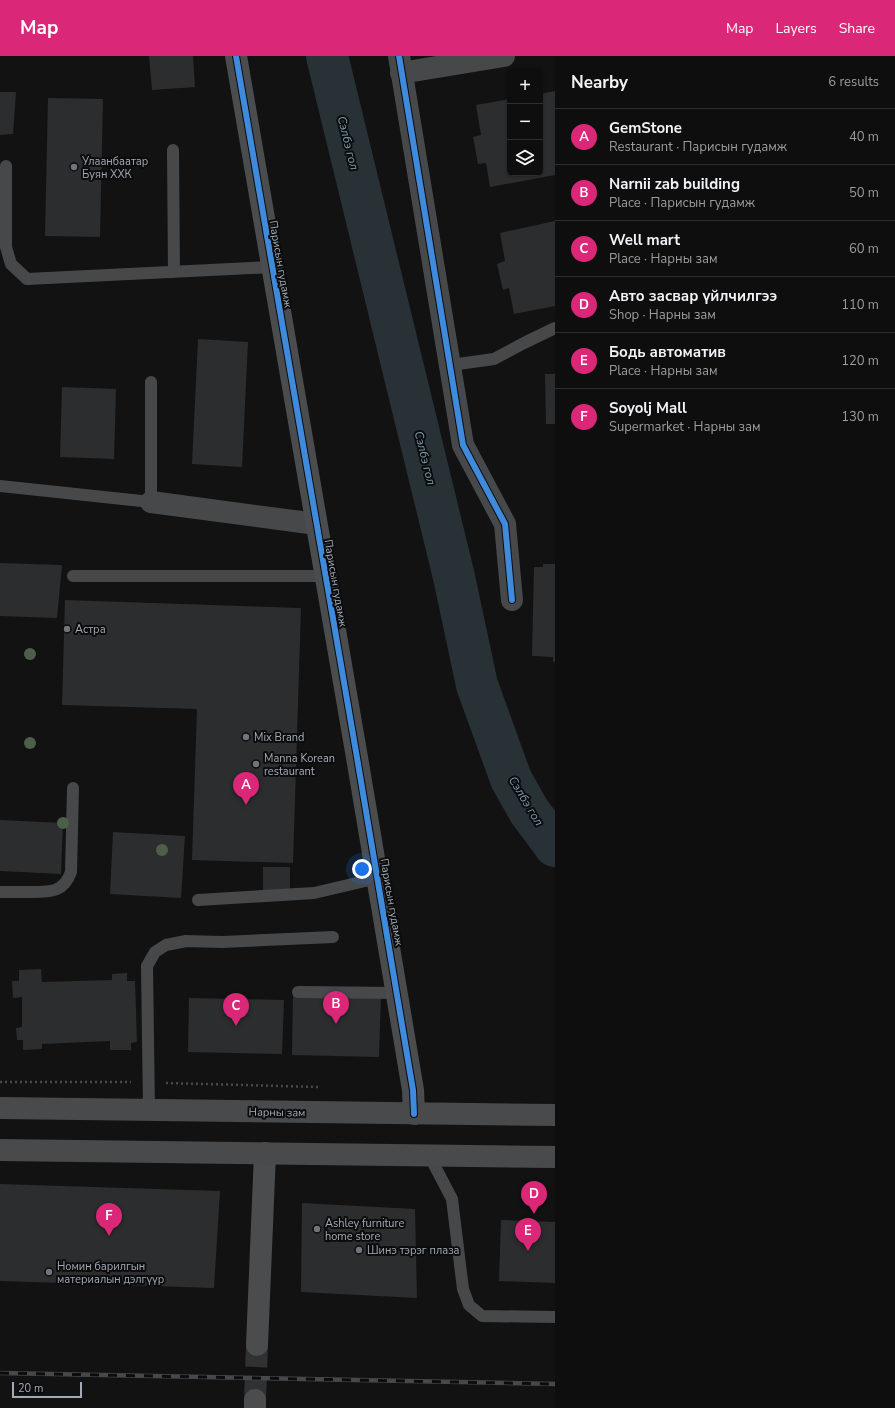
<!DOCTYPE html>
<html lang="en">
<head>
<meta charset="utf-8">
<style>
	:root { --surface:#0e0e0e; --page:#1c1c1c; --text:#f1f3f6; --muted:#9b9c9e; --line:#2e2e2e; --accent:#db2777 }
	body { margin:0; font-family:"Nunito Sans",sans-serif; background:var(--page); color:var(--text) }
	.controls { position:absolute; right:12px; top:12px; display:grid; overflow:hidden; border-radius:6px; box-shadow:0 1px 3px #0004 }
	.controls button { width:36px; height:36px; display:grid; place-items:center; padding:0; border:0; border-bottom:1px solid var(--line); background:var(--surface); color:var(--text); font:20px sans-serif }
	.scale { position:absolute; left:12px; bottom:10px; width:70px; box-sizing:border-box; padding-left:4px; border:2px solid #a2abb3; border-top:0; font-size:11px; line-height:14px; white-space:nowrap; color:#a2abb3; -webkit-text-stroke:3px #0c0c0e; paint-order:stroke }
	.you { position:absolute; left:362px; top:813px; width:14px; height:14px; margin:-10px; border:3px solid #fff; border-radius:50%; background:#1a73e8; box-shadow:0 0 0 6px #1a73e833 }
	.badge { display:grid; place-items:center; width:26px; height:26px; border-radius:50%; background:var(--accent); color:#fff; font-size:13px; font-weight:700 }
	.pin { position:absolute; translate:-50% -33px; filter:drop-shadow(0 1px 2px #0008) }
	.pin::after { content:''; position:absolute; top:21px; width:14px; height:12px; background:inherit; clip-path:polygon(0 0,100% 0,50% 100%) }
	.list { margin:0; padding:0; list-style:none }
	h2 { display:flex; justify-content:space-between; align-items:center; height:52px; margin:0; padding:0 16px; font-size:17px }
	h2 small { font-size:13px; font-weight:400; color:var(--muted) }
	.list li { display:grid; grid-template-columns:26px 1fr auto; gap:12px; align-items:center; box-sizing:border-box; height:56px; padding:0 16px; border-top:1px solid var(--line) }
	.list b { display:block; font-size:15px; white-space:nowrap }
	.list p { margin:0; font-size:13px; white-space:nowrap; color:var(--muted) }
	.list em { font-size:13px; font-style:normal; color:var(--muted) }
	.icon { flex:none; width:22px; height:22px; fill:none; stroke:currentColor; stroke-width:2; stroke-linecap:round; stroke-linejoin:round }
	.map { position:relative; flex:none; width:555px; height:1352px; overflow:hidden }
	header { display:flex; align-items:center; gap:24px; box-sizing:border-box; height:56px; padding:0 20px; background:var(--accent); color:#fff }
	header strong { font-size:19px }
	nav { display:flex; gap:22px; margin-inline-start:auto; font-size:14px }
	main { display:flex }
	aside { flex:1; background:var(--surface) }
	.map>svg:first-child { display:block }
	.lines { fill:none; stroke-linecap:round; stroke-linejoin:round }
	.river { stroke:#283135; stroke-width:42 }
	.building { fill:#2c2d2e }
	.secondary-tunnel { stroke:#2f3132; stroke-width:22; stroke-dasharray:22 11; stroke-linecap:butt }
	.path { stroke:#48494c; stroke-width:2.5; stroke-dasharray:2 3; stroke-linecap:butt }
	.lane { stroke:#46484a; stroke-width:12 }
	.street { stroke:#46484a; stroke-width:22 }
	.secondary { stroke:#4a4c4e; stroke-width:22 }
	.primary { stroke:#484a4c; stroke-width:22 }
	.rail-casing { stroke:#46484a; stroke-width:4.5 }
	.rail { stroke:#0c0c0e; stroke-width:3; stroke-dasharray:9; stroke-linecap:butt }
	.cycleway-casing { stroke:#0c0c0e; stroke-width:8 }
	.cycleway { stroke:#408adc; stroke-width:6 }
	.tree { fill:#4d5f4b }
	.poi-dot { fill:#70757b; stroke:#0c0c0e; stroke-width:1.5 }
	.labels { text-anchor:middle; stroke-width:4; stroke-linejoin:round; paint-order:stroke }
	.poi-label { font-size:11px; fill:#a2abb3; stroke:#0c0c0e; text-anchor:start }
	.street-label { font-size:11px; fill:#a2abb3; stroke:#0c0c0e }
	.water-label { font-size:12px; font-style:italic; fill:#799faf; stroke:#0c0c0e }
</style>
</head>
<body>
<header>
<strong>Map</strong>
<nav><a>Map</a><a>Layers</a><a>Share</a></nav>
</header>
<main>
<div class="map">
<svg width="555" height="1352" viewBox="0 0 555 1352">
	<rect width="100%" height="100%" fill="#121212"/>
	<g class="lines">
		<!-- river -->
		<path class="river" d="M327,0L454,521L477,629L511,723L529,755L555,790"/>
	</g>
	<!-- building -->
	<path class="building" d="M149,0H193L195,31L152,34Z
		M555,35V119L490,131L486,107L478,108L473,81L481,79L476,49L510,43V117H540V38Z
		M0,36H16L13,78L0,79Z
		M48,42L103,43L100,181L45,180Z
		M555,165V250L514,258L509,232L503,234L497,208L505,205L500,177Z
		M198,283L248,286L242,411L192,408Z
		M545,318H555V368H546Z
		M62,331L116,333L114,403L60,401Z
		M0,507L62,509L57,562L0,560Z
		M543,508H555V606H553V601L532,600L534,511H543Z
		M65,544L301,552L293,807L192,804L197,653L62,649Z
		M0,764L63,767L61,818L0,815Z
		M113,776L185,780L181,842L110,838Z
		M263,811H290V836H263Z
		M41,913L42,926L112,924V918L127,917V925H135L137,986L131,987V994H110V985L42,988V993L23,994V984H17L16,972L22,971V941L13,942L12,925H19V914Z
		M293,936L381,938L379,1001L292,999Z
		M189,942L284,944L282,998L188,996Z
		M0,1128L220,1135L214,1232L0,1225Z
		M302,1147L415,1153L417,1242L301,1236Z
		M501,1164L555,1166V1227L499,1225Z"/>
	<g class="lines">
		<!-- secondary-tunnel -->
		<path class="secondary-tunnel" d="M255,1344L257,1289"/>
		<!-- path -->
		<path class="path" d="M0,1026H131
			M166,1027L319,1031"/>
		<!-- lane -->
		<path class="lane" d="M173,94L174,216
			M6,110V191L11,208L27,223L272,211
			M451,309L494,303L524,287L555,272
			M0,430L151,446V326
			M73,520H325
			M0,836C11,836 21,836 32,836C51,836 64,836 71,816L73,732
			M198,844L314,837L378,822
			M298,936L397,937
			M149,1055L147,910L155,896L166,889L186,885L222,886L333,881
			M429,1099L452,1143L463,1233L469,1249L482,1260L555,1261"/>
		<!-- street -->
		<path class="street" d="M399,0L463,389L505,468L512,544
			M401,17L504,0
			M151,446L316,468"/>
		<!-- secondary -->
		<path class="secondary" d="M236,0C295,345 356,689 413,1034L414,1058
			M257,1289L265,1097
			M255,1344V1352"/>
		<!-- primary -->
		<path class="primary" d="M0,1052L555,1059
			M0,1094L555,1101"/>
		<defs>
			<path id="rail" d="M0,1317L555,1328"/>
		</defs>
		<!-- rail casing -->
		<use href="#rail" class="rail-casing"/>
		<!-- rail -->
		<use href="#rail" class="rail"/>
		<defs>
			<path id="cycleway" d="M236,0C295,345 356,689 413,1034L414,1058
				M399,0L463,389L505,468L512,544"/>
		</defs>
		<!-- cycleway casing -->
		<use href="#cycleway" class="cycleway-casing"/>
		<!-- cycleway -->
		<use href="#cycleway" class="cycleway"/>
	</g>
	<!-- trees -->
	<g class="tree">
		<circle cx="30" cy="598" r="6"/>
		<circle cx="30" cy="687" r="6"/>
		<circle cx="63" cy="767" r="6"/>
		<circle cx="162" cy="794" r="6"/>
	</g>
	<!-- markers -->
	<g class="poi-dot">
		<circle cx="74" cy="111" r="4"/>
		<circle cx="67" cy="573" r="4"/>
		<circle cx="246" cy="681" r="4"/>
		<circle cx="256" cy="708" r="4"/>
		<circle cx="317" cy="1173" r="4"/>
		<circle cx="359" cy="1194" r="4"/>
		<circle cx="49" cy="1216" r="4"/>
	</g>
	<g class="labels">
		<!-- poi labels -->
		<g class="poi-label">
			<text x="82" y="109">Улаанбаатар<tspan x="82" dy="13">Буян ХХК</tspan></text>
			<text x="75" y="577">Астра</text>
			<text x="254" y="685">Mix Brand</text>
			<text x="264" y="706">Manna Korean<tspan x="264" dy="13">restaurant</tspan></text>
			<text x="325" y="1171">Ashley furniture<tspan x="325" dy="13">home store</tspan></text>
			<text x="367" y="1198">Шинэ тэрэг плаза</text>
			<text x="57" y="1214">Номин барилгын<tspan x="57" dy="13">материалын дэлгүүр</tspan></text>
		</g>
		<!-- street labels -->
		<g class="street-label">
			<text transform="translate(281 208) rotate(80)" y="4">Парисын гудамж</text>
			<text transform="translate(336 527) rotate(80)" y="4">Парисын гудамж</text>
			<text transform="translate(392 846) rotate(80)" y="4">Парисын гудамж</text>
			<text transform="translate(277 1056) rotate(1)" y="4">Нарны зам</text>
		</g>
		<!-- water labels -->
		<g class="water-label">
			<text transform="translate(348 87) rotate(76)" y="4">Сэлбэ гол</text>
			<text transform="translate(425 402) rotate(76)" y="4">Сэлбэ гол</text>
			<text transform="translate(526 745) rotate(59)" y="4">Сэлбэ гол</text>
		</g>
	</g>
</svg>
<div class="controls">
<button>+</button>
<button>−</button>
<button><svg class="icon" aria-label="layers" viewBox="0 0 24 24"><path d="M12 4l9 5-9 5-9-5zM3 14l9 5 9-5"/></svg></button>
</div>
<div class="scale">20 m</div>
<div class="you"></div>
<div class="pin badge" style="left:246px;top:749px">A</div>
<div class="pin badge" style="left:336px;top:968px">B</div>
<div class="pin badge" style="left:236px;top:970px">C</div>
<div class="pin badge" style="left:534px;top:1158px">D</div>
<div class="pin badge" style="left:528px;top:1195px">E</div>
<div class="pin badge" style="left:109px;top:1180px">F</div>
</div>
<aside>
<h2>Nearby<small>6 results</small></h2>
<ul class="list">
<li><span class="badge">A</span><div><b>GemStone</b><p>Restaurant · Парисын гудамж</p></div><em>40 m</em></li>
<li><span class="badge">B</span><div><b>Narnii zab building</b><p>Place · Парисын гудамж</p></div><em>50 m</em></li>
<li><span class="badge">C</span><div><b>Well mart</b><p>Place · Нарны зам</p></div><em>60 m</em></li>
<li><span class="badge">D</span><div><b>Авто засвар үйлчилгээ</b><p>Shop · Нарны зам</p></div><em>110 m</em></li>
<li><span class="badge">E</span><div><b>Бодь автоматив</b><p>Place · Нарны зам</p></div><em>120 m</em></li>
<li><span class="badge">F</span><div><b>Soyolj Mall</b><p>Supermarket · Нарны зам</p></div><em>130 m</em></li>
</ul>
</aside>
</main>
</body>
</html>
